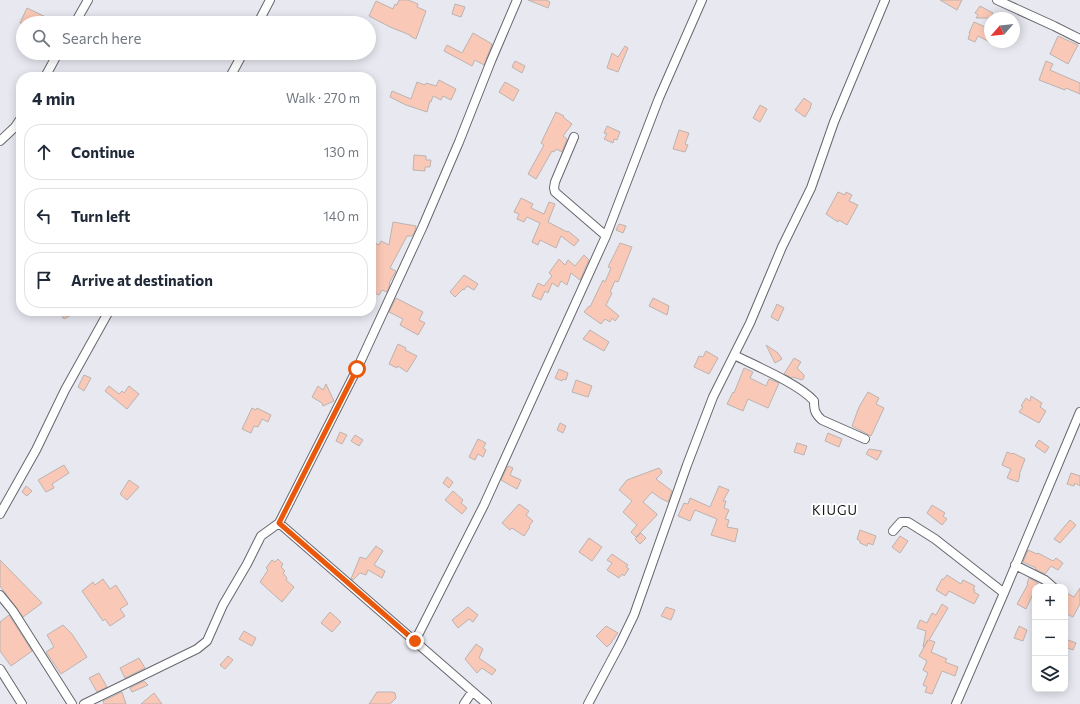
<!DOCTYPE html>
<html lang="en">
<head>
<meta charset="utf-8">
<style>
	:root { --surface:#fff; --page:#f2f2f3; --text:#1f2937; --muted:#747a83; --line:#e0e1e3 }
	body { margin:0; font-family:Commissioner,sans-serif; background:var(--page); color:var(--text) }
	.controls { position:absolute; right:12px; bottom:12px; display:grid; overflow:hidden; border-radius:8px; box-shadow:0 2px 10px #0003 }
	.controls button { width:36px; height:36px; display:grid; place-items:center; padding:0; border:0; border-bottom:1px solid var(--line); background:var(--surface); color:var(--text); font:20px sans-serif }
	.compass { position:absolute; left:984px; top:12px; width:36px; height:36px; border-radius:50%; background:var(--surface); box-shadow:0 2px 10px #0003; rotate:242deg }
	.stop { position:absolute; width:12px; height:12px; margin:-9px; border:3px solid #ea580c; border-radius:50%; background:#fff }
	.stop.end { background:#ea580c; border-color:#fff; box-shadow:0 1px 4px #0008 }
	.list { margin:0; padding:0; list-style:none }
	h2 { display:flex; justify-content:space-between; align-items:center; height:52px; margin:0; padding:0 16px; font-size:17px }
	h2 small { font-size:13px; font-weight:400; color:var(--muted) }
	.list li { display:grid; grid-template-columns:26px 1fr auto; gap:12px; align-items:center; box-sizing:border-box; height:56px; margin:0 8px 8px; padding:0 8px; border:1px solid var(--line); border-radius:16px }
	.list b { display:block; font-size:15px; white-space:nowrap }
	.list em { font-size:13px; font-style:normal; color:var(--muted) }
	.icon { flex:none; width:22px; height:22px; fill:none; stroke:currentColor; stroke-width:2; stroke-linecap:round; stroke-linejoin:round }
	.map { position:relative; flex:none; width:1080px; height:704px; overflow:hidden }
	.search { position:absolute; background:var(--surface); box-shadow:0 2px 10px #0003; left:16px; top:16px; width:360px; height:44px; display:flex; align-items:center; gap:10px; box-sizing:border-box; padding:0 14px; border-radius:22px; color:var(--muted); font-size:15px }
	.panel { position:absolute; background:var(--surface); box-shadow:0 2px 10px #0003; left:16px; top:72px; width:360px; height:244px; border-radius:16px }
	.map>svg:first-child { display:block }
	.building { fill:#fac8b6; stroke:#bcb3b0 }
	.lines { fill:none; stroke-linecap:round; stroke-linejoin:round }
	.minor-casing { stroke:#66676e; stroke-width:10 }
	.minor { stroke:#fff; stroke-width:8 }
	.route { stroke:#ea580c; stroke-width:5 }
	.labels { text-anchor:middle; stroke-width:4; stroke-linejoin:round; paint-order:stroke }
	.quarter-label { font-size:13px; letter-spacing:1px; fill:#151618; stroke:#fff }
</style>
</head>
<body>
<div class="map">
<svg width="1080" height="704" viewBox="0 0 1080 704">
	<rect width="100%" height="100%" fill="#e7e8f0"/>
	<!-- building -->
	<path class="building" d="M399,0H408L418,4L417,7L426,11L416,39L410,36V35L390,27L369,16L376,1L393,9L395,4L397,5Z
		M528,0H546L550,2L548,8Z
		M940,0H962L957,10Z
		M455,4L465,7L461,17L452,14Z
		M980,6L993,13L990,18H976L978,15L975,13Z
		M27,8L58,23H20Z
		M974,22L990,29V42L978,36L975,42L968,39L970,33H969Z
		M473,33L492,44L484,65L475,60L472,66L444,51L447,45L462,53Z
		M1058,36L1078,45L1068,64L1050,54Z
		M625,46L628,48L618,72L607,68L612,53L618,57Z
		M515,61L525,66L522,73L512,67Z
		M1046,61L1053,64L1050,70L1080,83V94L1066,88L1065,90L1039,80Z
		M439,80L456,89L451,100L443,96L441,100L433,96L431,102L430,101L427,112L406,105L390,97L392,91L411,99L417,82L425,85L426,83L436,86Z
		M505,82L519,90L513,101L499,92Z
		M804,98L812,104L810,106L811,107L805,117L795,110Z
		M760,105L767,109L760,122L753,118Z
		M556,112L564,116L563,117L572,124L563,136L567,139L562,152L556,149L554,152L552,151L536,179L528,174L544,145L541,143Z
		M607,126L620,132L617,140L614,139L613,143L604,139L607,134L604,133Z
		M679,130L689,133L685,144L688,145L685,152L673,149Z
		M414,155L426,156V160H431L430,167H425V171L413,170Z
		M838,192L845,195L846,192L852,195L849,201L858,205L847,225L839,220L838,222L826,214Z
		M521,198L533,204L531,208L544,214L549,202L555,204L548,222L567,232L568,231L579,240L574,246L561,236L556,248L540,240L538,245L532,242L540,223L527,217L524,222L517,219L519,214L514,212Z
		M393,222L416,226L415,231L412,236H407L390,268L396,271L389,283L390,284L387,292L382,290L379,295L371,291V241L379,245L381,241L389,245Z
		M619,224L626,226L623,233L616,230Z
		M620,243L632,247L618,282L615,281L610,292L612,293L606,305L619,316L615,321L612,318L610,322L605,319L601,324L584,312L589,306L590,307L603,280L605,282L611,268L608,267Z
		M584,255L589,260L580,280L571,273L567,285L561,281L558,287L552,283L548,293L545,291L541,300L532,296L538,283L544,286L552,276L549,273L559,259L565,265L568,260L575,266Z
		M464,275L478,284L474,290L467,286L464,290L463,289L455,297L450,292Z
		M396,298L423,312L419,320L425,323L418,335L400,325L403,319L389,312Z
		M653,298L669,306L667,315L649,306Z
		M777,304L784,308L778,321L771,317Z
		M64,311H78L64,319L60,313Z
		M590,330L609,342L604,351L583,339Z
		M398,344L406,348L405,350L417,356L407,372L398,366L397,368L389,364Z
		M766,345L778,353L782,359L775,363Z
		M706,351L718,358L709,374L694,367L699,356L703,357Z
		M794,358L801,362L797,368L804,375V378L802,380L793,377L792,378L784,374Z
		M744,368L753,372L750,378L766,386L769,379L779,383L768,408L748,399L743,411L727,404L733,392L734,393Z
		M559,369L568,373L566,380L563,379L562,381L555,378Z
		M84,375L91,378L84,391L78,387Z
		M576,380L592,386L588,397L572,392Z
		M326,384L334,401L323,406L322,403L312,397L318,386L323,390Z
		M109,386L119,394L122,391L124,393L129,386L139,394L127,409L105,391Z
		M868,392L879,398L876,404L884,408L871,436L852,426L859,407Z
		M1031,396L1042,403L1040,407L1046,411L1039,423L1019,412L1023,407L1021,406L1026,398L1030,401Z
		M252,408L256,410L257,408L271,415L268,422L262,419L258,427L254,426L251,433L242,429Z
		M560,423L566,426L563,433L557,430Z
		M340,432L347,435L342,444L336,441Z
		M828,433L842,439L839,447L825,441Z
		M355,435L363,440L359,446L351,441Z
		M478,439L486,443L483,448L486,450L483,457L478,454L475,460L469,457Z
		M1039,440L1049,447L1045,453L1035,446Z
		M797,443L807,446L804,455L794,452Z
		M869,449L882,451L877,460L866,454Z
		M1007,452L1012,454L1013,453L1025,459L1019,475H1020L1018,482L1007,478L1011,469L1002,465Z
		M64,465L69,473L52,484L54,488L46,492L38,480Z
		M508,466L513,468L510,475L521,480L517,489L501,480Z
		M659,468L661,470L662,473L656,479L672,491L668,502L660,498L652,492L643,502L657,514V515L636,537L631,532L637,525L623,512L632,501L619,490L627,480Z
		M1071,473L1080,476V486L1075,483L1074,486L1067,484Z
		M447,477L453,482L449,488L443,483Z
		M129,480L139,487L127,500L120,494Z
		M26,486L32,491L27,496L22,492Z
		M719,486L729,490L723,501H726L724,508L729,510L725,519L729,520L727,527L738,529L735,542L711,535L717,519L695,510L690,521L678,516L684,503L688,504L690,498L710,507Z
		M453,491L463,500L461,503L467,508L462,514L445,500Z
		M519,504L529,511L526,515L533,521L529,526L530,527L524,536L512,528L510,530L502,523Z
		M932,505L945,513L943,516L947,519L942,525L927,513Z
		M1070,520L1076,525L1060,543L1054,539Z
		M860,530L876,536L873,545L868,543L867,546L860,543V541L857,539Z
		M641,533L646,538L640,544L635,539Z
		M900,536L908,541L900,553L892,547Z
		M589,538L602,547L592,561L579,552Z
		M376,546L383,551L374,565L385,571L382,578L368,570L366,575L360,573L353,580L351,579L360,557L366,559Z
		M1028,550L1037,554L1038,553L1053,561L1056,558L1063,563L1058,570L1051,566L1045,574L1035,569L1036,568L1023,562Z
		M612,554L628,565L626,567L629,569L624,576L622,574L619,578L607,570L612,563L607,560Z
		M278,559L283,564L281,567L285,571L283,573L287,578L286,580L294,587L282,602L260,582L268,570L266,568L272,560L275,562Z
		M0,560L42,603L23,617L0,586Z
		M947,575L961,584L963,580L975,586L973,589L975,590L974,592L979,595L974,604L949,591L946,596L936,590L942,579H944Z
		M1029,578L1038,583L1035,587V590L1026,609L1017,604L1028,584L1027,583Z
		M103,579L110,589L116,585L128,604L120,609L125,616L110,626L105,619L103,621L82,591L93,582L95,585Z
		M1080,588V604L1073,617L1065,613V592L1074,597Z
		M942,604L948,608L929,640L935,642L931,652L947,659L945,662L958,667L955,676L942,671L932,694L925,692L927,687L923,685L928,673L923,670L927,661L919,656L928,640L924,647H923L926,631L917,628L920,620L927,623L932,613L936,615Z
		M468,607L478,615L473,622L469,619L458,628L452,620Z
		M666,607L675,610L671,620L661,616Z
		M330,612L341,622L332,632L321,623Z
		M9,615L32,651L11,666L0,651V622Z
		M63,625L72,634L87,657L61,674L46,652L54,647L47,635Z
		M606,626L618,633L612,641V642L607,647L596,636Z
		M1019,626L1027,630L1023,641L1014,638Z
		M244,631L256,638L252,646L239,639Z
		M1068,640L1076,643L1073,650L1065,647Z
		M476,644L483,649L479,658L496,670L492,675L482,668L477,673L465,659Z
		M228,656L233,660L225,669L220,665Z
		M139,658L145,668L125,678L120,668Z
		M99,673L107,687L97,692L89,678Z
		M144,681L148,685L132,692L130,688Z
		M122,692L126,704H104L103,701Z
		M377,692H392L395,693L396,698L390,704H369Z
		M154,693L162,704H141Z"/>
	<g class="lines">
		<defs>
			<path id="minor" d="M997,0L1054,26L1080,39
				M75,23L88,0
				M258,23L270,0
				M45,77L58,53
				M230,77L243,53
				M574,137L555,182L554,188L555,192L606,236
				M0,141L15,127L21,118
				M734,355C756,366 799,384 814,401C814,410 815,414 822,420L865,439
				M0,514L36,450L65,390L109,311
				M279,523L487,704
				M893,531L901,522H908L935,539L1004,593
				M1015,565L1045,580L1053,587
				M0,595L13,611L72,704
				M415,641L484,505L606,236L659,98L702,0
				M0,669L22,704
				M84,704L197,649L207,641L223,605L247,564L261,536L279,523L357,369L423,226L459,142L491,61L517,0
				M464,704L472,692
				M588,704L620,644L634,615L687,465L713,397L750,323L782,247L811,188L834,122L885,0
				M956,704L1004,593L1080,412"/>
		</defs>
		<!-- minor casing -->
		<use href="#minor" class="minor-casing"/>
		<!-- minor -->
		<use href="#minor" class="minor"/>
	</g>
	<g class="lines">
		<!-- route -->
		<path class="route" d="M357,369L279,523L415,641"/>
	</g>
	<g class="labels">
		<!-- quarter labels -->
		<g class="quarter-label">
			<text x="835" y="515">KIUGU</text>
		</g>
	</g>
</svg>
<div class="controls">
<button>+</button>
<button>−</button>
<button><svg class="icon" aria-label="layers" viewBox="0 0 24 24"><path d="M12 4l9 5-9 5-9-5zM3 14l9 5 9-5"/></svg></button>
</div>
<svg class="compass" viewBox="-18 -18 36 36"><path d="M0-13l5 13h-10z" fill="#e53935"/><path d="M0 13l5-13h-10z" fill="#747a83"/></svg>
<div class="stop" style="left:357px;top:369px"></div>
<div class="stop end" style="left:415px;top:641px"></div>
<div class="search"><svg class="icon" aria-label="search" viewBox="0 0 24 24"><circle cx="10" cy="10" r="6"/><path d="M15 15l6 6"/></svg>Search here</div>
<section class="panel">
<h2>4 min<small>Walk · 270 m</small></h2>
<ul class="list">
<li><svg class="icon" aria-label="ahead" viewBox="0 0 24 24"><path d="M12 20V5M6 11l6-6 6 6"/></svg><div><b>Continue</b></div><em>130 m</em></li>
<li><svg class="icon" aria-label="left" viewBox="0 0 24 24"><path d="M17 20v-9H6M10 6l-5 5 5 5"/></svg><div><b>Turn left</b></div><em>140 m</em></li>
<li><svg class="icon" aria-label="arrive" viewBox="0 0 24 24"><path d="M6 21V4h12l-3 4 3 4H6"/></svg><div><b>Arrive at destination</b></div></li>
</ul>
</section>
</div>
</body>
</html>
